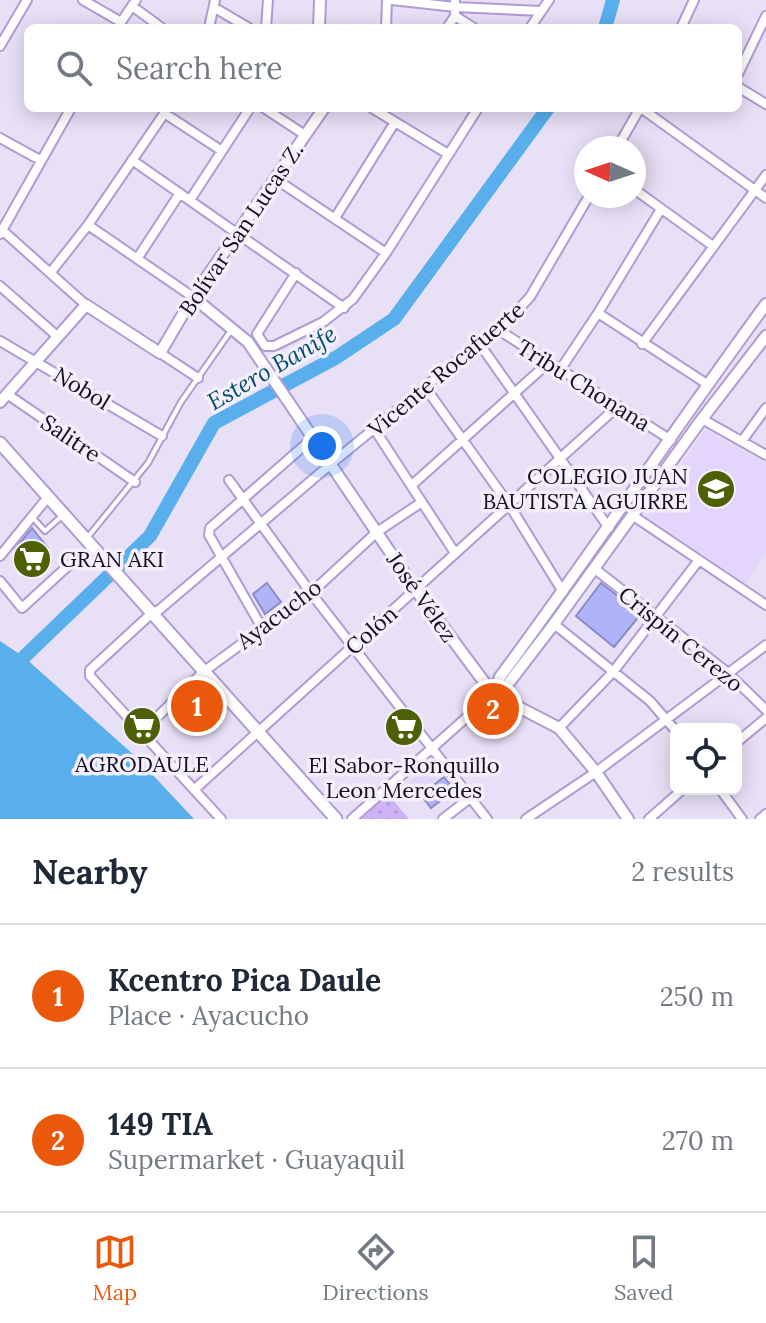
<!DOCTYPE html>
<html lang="en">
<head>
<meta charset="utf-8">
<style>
	:root { --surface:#fff; --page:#f6f6f7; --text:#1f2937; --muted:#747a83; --line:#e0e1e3; --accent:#ea580c }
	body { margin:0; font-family:Lora,serif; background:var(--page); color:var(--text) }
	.controls { position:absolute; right:24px; bottom:24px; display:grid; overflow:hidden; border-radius:12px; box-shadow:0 4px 20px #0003 }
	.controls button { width:72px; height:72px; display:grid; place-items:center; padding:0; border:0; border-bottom:2px solid var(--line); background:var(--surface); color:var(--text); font:40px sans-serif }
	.compass { position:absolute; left:574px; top:136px; width:72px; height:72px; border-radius:50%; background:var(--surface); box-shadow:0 4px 20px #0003; rotate:273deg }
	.you { position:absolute; left:322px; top:446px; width:28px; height:28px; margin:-20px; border:6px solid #fff; border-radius:50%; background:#1a73e8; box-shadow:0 0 0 12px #1a73e833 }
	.badge { display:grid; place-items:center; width:52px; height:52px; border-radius:50%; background:var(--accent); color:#fff; font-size:26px; font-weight:700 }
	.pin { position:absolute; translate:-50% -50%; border:4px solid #fff; box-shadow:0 2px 8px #0006 }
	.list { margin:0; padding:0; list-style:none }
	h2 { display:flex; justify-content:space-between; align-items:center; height:104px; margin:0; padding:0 32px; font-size:34px }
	h2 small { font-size:26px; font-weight:400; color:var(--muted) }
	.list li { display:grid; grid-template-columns:52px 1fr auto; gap:24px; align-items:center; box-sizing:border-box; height:144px; padding:0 32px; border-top:2px solid var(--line) }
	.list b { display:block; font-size:30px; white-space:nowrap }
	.list p { margin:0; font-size:26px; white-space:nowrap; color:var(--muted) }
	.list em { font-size:26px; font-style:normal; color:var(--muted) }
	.icon { flex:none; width:44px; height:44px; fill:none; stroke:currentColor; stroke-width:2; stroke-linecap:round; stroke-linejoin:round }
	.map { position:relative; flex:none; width:766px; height:819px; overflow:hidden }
	.search { position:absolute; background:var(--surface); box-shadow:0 4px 20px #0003; left:24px; right:24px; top:24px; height:88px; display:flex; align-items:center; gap:20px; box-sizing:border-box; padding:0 28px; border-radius:12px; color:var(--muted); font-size:30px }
	.sheet { height:392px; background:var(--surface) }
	nav { display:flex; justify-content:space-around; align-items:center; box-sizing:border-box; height:112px; border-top:2px solid var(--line); background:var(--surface); font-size:22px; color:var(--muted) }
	nav a { display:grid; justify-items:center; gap:4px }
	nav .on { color:var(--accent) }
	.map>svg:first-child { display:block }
	.built { fill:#e3d5fc }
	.grass { fill:url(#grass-dots) }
	.water { fill:#58afec }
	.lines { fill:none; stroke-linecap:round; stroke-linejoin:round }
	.river { stroke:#58afec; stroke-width:14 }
	.building { fill:#b0b3f8; stroke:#8a8dc5; stroke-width:2 }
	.service-casing { stroke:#b19bd3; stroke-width:8 }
	.minor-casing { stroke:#b19bd3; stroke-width:12 }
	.tertiary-casing { stroke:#b19bd3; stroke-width:14 }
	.secondary-casing { stroke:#b19bd3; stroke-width:15 }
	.service { stroke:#fff; stroke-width:4 }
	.minor { stroke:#fff; stroke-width:8 }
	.tertiary { stroke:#fff; stroke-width:10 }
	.secondary { stroke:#fff; stroke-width:11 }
	.labels { text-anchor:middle; stroke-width:7; stroke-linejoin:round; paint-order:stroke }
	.street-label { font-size:22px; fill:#170e23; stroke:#f3effb }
	.poi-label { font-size:22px; fill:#170e23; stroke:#f3effb }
	.water-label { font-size:24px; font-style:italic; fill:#054c74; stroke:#f3effb }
</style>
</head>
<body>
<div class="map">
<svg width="766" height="819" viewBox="0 0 766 819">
	<defs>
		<pattern id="grass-dots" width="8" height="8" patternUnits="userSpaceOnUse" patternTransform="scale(2)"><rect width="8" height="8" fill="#ceb4f7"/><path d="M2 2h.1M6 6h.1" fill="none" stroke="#b09ad3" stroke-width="1.8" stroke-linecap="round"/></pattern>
	</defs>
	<rect width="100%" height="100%" fill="#e8e0f7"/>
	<!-- built -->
	<path class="built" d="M705,430L766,463V553L746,584L647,516Z
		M431,765L440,776L418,795L408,782Z"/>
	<!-- grass -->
	<path class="grass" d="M388,794L409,819H361Z"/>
	<!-- water -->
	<path class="water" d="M0,641L24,657L135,756L194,819H0Z"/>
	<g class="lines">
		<!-- river -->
		<path class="river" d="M605,28L613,0
			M16,673L24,657L150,536L214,423L337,357L394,319L548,108"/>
	</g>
	<!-- building -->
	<path class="building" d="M32,528L48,548L33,571L15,549Z
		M267,583L281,602L265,614L253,594Z
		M601,583L641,614L614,647L576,616Z
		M202,685L219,704L194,727L176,709Z
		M444,777L454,790L431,808L421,795Z"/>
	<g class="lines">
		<defs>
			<path id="service" d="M32,517L45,531L62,516
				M87,538L148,463L181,402L232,329"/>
			<path id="minor" d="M83,0L121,22
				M392,0L455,7L541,11
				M132,6L162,28
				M215,8L249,28
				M455,16L474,28
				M117,28L136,0
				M209,28L215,0
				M266,28L268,0
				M386,28L387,0
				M447,28L455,16V0
				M530,28L549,0
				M681,28L694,0
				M0,46L27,0
				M738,74L766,16
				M738,87L766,104
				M264,108L305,135
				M372,108L448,154
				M641,108L766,198
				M164,113L222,151
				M0,138L40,160
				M617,148L640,108
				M132,160L344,308
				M274,178L386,253
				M634,189L713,246
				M190,200L250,108
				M335,218L395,122
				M88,225L193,297
				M2,230L86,305
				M0,234L71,108
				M137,259L180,193
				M51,272L88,225L168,108
				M296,273L257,334L265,346H274L323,322L353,299L386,253L478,108
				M0,286L57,336
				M598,313L707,384
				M497,329L671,440
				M0,341L162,436
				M479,343L609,528
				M642,344L766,175
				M160,353L198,378
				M560,370L598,313L661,209
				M425,387L510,506L563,592
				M7,394L135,482
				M702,419L766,455
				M375,430L455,553
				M742,441L766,408
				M229,480L311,593L487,819
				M412,485L548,363
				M632,515L766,605
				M0,556L48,497
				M595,569L728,673L766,710
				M0,581L22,608L69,565
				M554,624L650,701L676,731
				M262,628L209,535L210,528L314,437
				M559,728L613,672L699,560
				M142,732L203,672L311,593L377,532L422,502
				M736,743L766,718
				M195,789L618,406
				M720,789L742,819
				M221,819L90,676V670L152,613L159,610L332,463L513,315L530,297L589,196
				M352,819L493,694
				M443,819L470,798
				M526,819L596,772L766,645
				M649,819L683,789
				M760,819L766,814"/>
			<path id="tertiary" d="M319,28L320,0
				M193,297L248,342L415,589L493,694L559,728L596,772L628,819
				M0,402L86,305L160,353L193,297L324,108
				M494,693L508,684L554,624L702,419L766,336
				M493,694L500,677C591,554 676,427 766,304"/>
			<path id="secondary" d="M0,443L336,819"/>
		</defs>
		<!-- service casing -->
		<use href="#service" class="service-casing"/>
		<!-- minor casing -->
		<use href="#minor" class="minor-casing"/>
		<!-- tertiary casing -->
		<use href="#tertiary" class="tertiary-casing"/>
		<!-- secondary casing -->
		<use href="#secondary" class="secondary-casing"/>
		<!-- service -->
		<use href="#service" class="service"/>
		<!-- minor -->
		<use href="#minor" class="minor"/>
		<!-- tertiary -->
		<use href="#tertiary" class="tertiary"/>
		<!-- secondary -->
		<use href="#secondary" class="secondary"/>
	</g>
	<!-- icons -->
	<defs>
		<symbol id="school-disc" viewBox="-11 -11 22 22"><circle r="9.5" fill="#4e6006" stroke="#f3effb"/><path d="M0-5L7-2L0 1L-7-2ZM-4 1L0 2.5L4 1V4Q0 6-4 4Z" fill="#fff"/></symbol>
		<symbol id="supermarket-disc" viewBox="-11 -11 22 22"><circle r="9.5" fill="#4e6006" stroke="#f3effb"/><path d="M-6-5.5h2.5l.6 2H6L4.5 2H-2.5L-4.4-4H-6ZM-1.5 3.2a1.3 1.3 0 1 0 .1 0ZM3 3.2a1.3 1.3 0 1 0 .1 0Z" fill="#fff"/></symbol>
	</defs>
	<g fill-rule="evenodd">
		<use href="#school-disc" x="694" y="467" width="44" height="44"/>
		<use href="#supermarket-disc" x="10" y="537" width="44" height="44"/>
		<use href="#supermarket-disc" x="120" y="704" width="44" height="44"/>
		<use href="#supermarket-disc" x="382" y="705" width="44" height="44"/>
	</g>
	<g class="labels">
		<!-- street labels -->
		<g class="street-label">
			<text transform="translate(241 229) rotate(-56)" y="8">Bolívar San Lucas Z.</text>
			<text transform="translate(446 369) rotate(-40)" y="8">Vicente Rocafuerte</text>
			<text transform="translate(584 385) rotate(32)" y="8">Tribu Chonana</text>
			<text transform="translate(82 388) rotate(31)" y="8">Nobol</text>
			<text transform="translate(71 438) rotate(34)" y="8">Salitre</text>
			<text transform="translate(422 597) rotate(55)" y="8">José Vélez</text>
			<text transform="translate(279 614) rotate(-37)" y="8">Ayacucho</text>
			<text transform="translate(371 630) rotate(-42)" y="8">Colón</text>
			<text transform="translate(681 639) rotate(39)" y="8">Crispín Cerezo</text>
		</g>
		<!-- poi labels -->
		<g class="poi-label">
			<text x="688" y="484" text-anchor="end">COLEGIO JUAN<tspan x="688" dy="25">BAUTISTA AGUIRRE</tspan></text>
			<text x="60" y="567" text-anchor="start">GRAN AKI</text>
			<text x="142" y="772">AGRODAULE</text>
			<text x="404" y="773">El Sabor-Ronquillo<tspan x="404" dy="25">Leon Mercedes</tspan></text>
		</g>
		<!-- water labels -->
		<g class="water-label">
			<text transform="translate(272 368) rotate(-30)" y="8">Estero Banife</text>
		</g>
	</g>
</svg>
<div class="controls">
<button><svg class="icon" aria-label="locate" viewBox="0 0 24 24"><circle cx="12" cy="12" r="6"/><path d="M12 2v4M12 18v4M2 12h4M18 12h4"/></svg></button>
</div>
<svg class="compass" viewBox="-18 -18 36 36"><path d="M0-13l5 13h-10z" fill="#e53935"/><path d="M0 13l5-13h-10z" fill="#747a83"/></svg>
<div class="you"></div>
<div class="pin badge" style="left:197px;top:706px">1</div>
<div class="pin badge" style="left:493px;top:709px">2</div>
<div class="search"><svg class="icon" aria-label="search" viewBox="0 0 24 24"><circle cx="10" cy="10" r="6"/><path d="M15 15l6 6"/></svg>Search here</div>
</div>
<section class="sheet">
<h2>Nearby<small>2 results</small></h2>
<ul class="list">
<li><span class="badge">1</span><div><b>Kcentro Pica Daule</b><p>Place · Ayacucho</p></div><em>250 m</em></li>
<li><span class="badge">2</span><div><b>149 TIA</b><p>Supermarket · Guayaquil</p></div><em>270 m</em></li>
</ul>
</section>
<nav>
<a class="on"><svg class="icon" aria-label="map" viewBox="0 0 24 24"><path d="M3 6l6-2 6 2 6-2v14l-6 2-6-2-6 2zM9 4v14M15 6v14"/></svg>Map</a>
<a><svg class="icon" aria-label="directions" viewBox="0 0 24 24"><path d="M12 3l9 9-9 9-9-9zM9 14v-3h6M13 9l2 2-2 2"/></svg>Directions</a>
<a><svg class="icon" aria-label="saved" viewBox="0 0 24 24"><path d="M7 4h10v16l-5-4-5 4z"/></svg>Saved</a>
</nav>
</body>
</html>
